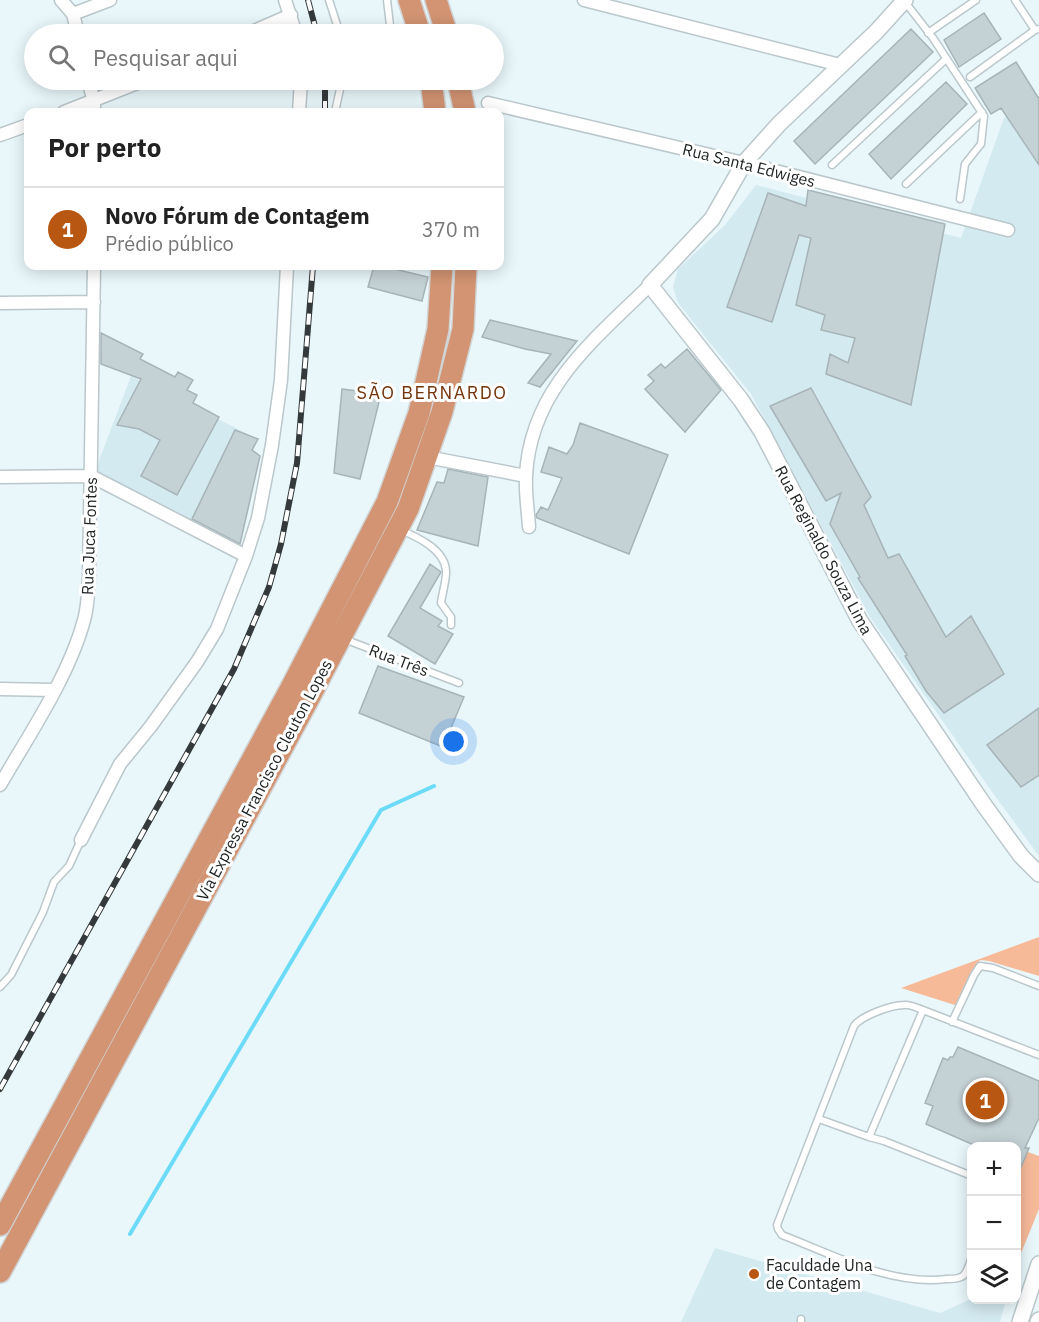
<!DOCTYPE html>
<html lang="pt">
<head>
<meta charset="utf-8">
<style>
	:root { --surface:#fff; --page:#f6f6f6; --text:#222; --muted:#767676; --line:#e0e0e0; --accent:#b75712 }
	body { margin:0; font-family:"IBM Plex Sans",sans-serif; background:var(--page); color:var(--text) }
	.controls { position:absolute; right:18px; bottom:18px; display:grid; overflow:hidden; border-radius:12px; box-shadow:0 3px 15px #0003 }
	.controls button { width:54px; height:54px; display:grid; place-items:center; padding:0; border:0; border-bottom:2px solid var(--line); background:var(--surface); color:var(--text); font:30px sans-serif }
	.you { position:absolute; left:454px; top:742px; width:21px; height:21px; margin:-15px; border:4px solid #fff; border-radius:50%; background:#1a73e8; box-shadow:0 0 0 9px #1a73e833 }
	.badge { display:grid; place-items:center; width:39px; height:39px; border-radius:50%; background:var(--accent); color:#fff; font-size:20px; font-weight:700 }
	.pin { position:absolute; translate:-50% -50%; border:3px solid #fff; box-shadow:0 2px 6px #0006 }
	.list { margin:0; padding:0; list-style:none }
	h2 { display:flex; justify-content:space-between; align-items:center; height:78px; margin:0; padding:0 24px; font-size:26px }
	h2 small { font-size:20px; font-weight:400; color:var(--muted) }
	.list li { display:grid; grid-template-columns:39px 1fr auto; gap:18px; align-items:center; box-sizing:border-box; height:84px; padding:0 24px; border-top:2px solid var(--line) }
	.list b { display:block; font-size:22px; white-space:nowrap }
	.list p { margin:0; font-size:20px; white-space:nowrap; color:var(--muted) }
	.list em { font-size:20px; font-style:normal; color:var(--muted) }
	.icon { flex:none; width:33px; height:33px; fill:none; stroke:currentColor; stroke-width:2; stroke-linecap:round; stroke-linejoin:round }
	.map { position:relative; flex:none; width:1039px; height:1322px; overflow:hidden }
	.search { position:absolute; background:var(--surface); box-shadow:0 3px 15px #0003; left:24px; top:24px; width:480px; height:66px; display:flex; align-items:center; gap:15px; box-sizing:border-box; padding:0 21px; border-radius:33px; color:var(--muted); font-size:22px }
	.panel { position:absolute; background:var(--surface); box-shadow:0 3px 15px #0003; left:24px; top:108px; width:480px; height:162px; border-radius:12px }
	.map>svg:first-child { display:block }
	.built { fill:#d3eaf0 }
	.green { fill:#f7ba99 }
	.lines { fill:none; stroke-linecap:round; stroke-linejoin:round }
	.stream { stroke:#6cdbf8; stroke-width:4 }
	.building { fill:#c4d1d5; stroke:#a7b4b7; stroke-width:1.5 }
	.service-casing { stroke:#bac7cb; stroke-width:9 }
	.minor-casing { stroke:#bac7cb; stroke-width:15 }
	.tertiary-casing { stroke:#bac7cb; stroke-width:18 }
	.trunk-casing { stroke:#d2d3d3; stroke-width:24 }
	.service { stroke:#fff; stroke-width:6 }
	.minor { stroke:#fff; stroke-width:12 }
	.tertiary { stroke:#fff; stroke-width:15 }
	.trunk { stroke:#d29472; stroke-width:21 }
	.rail-casing { stroke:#343a3b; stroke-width:6 }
	.rail { stroke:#fff; stroke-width:4; stroke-dasharray:11; stroke-linecap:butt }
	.poi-dot { fill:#b75712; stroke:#fff; stroke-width:2 }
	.labels { text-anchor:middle; stroke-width:6; stroke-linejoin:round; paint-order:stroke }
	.street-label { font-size:16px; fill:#1c2122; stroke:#fff }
	.poi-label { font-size:16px; fill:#1c2122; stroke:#fff; text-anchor:start }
	.neighbourhood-label { font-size:18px; letter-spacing:1.5px; fill:#72340b; stroke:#fff }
</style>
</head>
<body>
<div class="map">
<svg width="1039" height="1322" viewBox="0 0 1039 1322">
	<rect width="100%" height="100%" fill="#e9f7fb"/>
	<!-- built -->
	<path class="built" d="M1039,96V856L995,796L870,617L751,394L678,303L673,287L678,269L725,225L756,185L961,238L1004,118Z
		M131,376L256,438L237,549L94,474Z
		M715,1248L940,1313L971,1299L1006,1300L1000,1322H681Z"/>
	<!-- green -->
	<path class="green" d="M1039,937V976L989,961L980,960L958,1006L901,988Z
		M1025,1151L1039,1156V1209L1017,1263V1171Z"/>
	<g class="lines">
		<!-- stream -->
		<path class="stream" d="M130,1234L381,810L434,786"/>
	</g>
	<!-- building -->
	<path class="building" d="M984,13L1001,39L959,67L944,40Z
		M911,29L933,52L815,164L794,141Z
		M1016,62L1039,99V165L1001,108L991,114L975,88Z
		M946,82L967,104L891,179L869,154Z
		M808,190L945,224L911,405L826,374L830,354L848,363L855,338L821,330L825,315L796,305L811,238L799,235L772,322L727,307L768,193L806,206Z
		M374,266H382L428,277L422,301L368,287Z
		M490,320L577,341L540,387L528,383L551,354L525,349L482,337Z
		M101,333L143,354L140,359L175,377L178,372L193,380L187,390L197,395L193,403L219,417L177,495L141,476L160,440L139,429L117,425L141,379L101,364Z
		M687,349L721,390L685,432L645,389L654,381L648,375L661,364L665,368Z
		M811,388L871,497L864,505L888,558L899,554L946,637L971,616L1004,674L944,713L926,691L905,656L907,655L858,578L860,577L830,524L841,493L826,501L770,406Z
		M342,389L381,394L360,479L334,473Z
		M580,423L668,455L629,554L537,518L536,515L541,507L548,510L562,478L541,472L549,447L567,454L573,445Z
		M235,430L258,439L252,450L260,456L240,544L192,519Z
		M448,469L488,477L478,546L417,530L437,482L444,483Z
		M430,564L441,572L420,608L442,621L438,626L453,634L435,664L388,636Z
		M378,666L464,697L443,747L359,713Z
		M1039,708V775L1021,787L987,745Z
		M958,1047L1039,1081V1118L1025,1148H1029L1017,1177V1146H976L926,1124L933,1106L925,1103L943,1058L948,1060L950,1057H953Z"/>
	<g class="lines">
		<defs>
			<path id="service" d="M329,0L340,34
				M387,0L391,34
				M1015,0L1035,30L1039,29
				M905,2L933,38L984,116L981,144L965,164L960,199
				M928,33L976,0
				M970,77L1035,30
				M335,112L342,80
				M832,165L946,59
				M906,184L982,112
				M401,530C417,537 444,549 446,570C447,578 442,594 441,603L451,617V625
				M344,639L459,683
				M0,987L11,975L43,912L54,882L69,866L81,840
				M923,1010C917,1008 910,1004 904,1005C891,1005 861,1016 854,1026L777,1225L778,1229L782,1235C834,1255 890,1286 947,1279C951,1279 957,1279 961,1277C967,1275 969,1264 972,1257
				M952,1022L974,975L980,966L993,968L1039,986
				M819,1119L869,1137
				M972,1176L884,1141L869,1137L923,1010L1039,1055
				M801,1319V1322"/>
			<path id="minor" d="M61,0L73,14L78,34
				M285,0L296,34
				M584,0L840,65
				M73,14L110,0
				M247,34L291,15
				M88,80L94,102V112
				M414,80L432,84
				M488,103L744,163L1008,230
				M64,112L145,80
				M299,112L301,80
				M0,135L28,125
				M0,303L94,302
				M427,457L526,476
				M0,477L91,476L246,556
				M529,527C528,510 525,493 526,476C530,390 593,341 650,285
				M0,689L54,690
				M0,785C29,735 69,676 84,620C88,607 88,592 89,578L94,266
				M81,840L120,764L151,726L197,662L217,629L246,556L258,518L272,445L281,380L287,266"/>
			<path id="tertiary" d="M905,0L876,32L779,124L744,163L712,219L650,285L741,400L762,432L860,621L984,805L1021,856L1039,874
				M1020,1322L1039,1264
				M1038,1322L1039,1320"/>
			<path id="trunk" d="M409,0L420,34
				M436,0L447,34
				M431,80L435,112
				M458,80L465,112
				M0,1225L292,686L387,502L419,413L438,329L442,266
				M0,1272L309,698L408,509L442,412L463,329L466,266"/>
		</defs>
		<!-- service casing -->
		<use href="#service" class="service-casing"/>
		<!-- minor casing -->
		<use href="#minor" class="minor-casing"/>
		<!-- tertiary casing -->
		<use href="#tertiary" class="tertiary-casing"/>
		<!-- trunk casing -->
		<use href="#trunk" class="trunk-casing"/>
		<!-- service -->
		<use href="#service" class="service"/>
		<!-- minor -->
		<use href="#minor" class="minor"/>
		<!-- tertiary -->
		<use href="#tertiary" class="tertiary"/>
		<!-- trunk -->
		<use href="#trunk" class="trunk"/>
		<defs>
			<path id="rail" d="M308,0L317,34
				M325,112V80
				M0,1089L234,669L269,587L281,544L297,463L313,266"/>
		</defs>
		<!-- rail casing -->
		<use href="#rail" class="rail-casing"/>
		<!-- rail -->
		<use href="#rail" class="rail"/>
	</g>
	<!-- markers -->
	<circle class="poi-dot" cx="754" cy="1274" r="6"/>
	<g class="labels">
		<!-- street labels -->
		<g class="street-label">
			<text transform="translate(749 165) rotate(14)" y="6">Rua Santa Edwiges</text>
			<text transform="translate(89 536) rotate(-88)" y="6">Rua Juca Fontes</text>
			<text transform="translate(824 550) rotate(62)" y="6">Rua Reginaldo Souza Lima</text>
			<text transform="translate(399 660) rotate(21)" y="6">Rua Três</text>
			<text transform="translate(264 780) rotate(-62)" y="6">Via Expressa Francisco Cleuton Lopes</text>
		</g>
		<!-- poi labels -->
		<g class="poi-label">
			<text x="766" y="1271">Faculdade Una<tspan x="766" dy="18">de Contagem</tspan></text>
		</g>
		<!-- neighbourhood labels -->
		<g class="neighbourhood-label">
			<text x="432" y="399">SÃO BERNARDO</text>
		</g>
	</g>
</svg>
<div class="controls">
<button>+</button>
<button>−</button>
<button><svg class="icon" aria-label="layers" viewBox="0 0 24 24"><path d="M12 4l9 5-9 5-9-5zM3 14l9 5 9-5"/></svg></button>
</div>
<div class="you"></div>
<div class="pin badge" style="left:985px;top:1100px">1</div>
<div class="search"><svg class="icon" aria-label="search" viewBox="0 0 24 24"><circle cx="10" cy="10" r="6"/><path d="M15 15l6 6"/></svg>Pesquisar aqui</div>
<section class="panel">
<h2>Por perto<small></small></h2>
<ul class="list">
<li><span class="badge">1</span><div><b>Novo Fórum de Contagem</b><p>Prédio público</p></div><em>370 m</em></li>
</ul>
</section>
</div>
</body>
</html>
